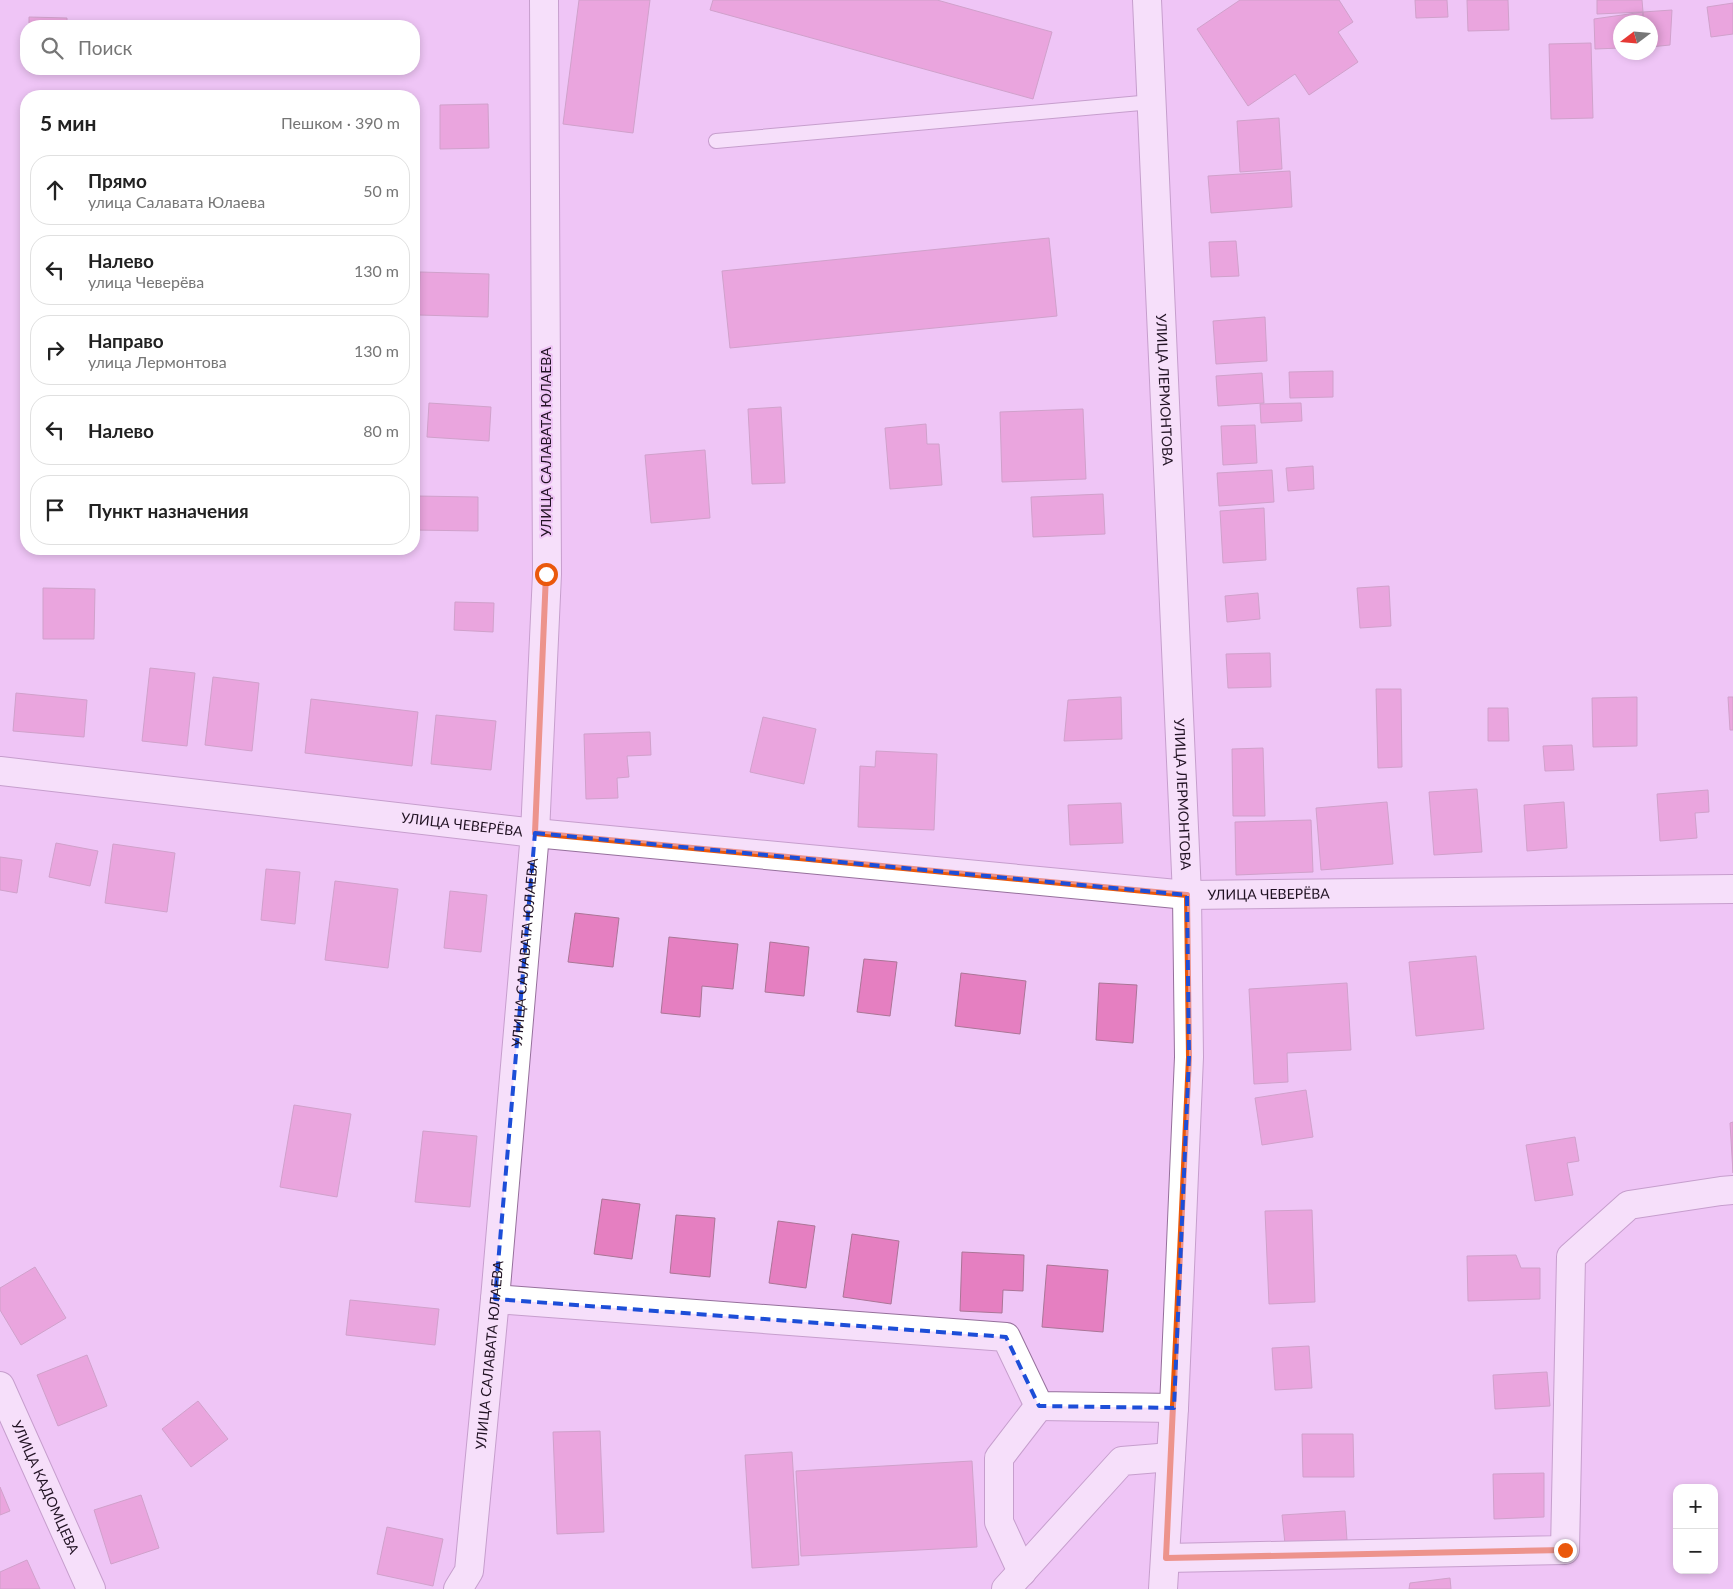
<!DOCTYPE html>
<html lang="ru">
<head>
<meta charset="utf-8">
<style>
	:root { --surface:#fff; --page:#f2f2f2; --text:#222; --muted:#767676; --line:#e0e0e0 }
	body { margin:0; font-family:Lato,sans-serif; background:var(--page); color:var(--text) }
	.controls { position:absolute; right:15px; bottom:15px; display:grid; overflow:hidden; border-radius:10px; box-shadow:0 2px 8px #0003 }
	.controls button { width:45px; height:45px; display:grid; place-items:center; padding:0; border:0; border-bottom:1px solid var(--line); background:var(--surface); color:var(--text); font:25px sans-serif }
	.compass { position:absolute; left:1613px; top:15px; width:45px; height:45px; border-radius:50%; background:var(--surface); box-shadow:0 2px 8px #0003; rotate:254deg }
	.stop { position:absolute; width:15px; height:15px; margin:-11px; border:4px solid #ea580c; border-radius:50%; background:#fff }
	.stop.end { background:#ea580c; border-color:#fff; box-shadow:0 1px 5px #0008 }
	.list { margin:0; padding:0; list-style:none }
	h2 { display:flex; justify-content:space-between; align-items:center; height:65px; margin:0; padding:0 20px; font-size:21px }
	h2 small { font-size:16px; font-weight:400; color:var(--muted) }
	.list li { display:grid; grid-template-columns:32px 1fr auto; gap:15px; align-items:center; box-sizing:border-box; height:70px; margin:0 10px 10px; padding:0 10px; border:1px solid var(--line); border-radius:20px }
	.list b { display:block; font-size:19px; white-space:nowrap }
	.list p { margin:0; font-size:16px; white-space:nowrap; color:var(--muted) }
	.list em { font-size:16px; font-style:normal; color:var(--muted) }
	.icon { flex:none; width:28px; height:28px; fill:none; stroke:currentColor; stroke-width:2; stroke-linecap:round; stroke-linejoin:round }
	.map { position:relative; flex:none; width:1733px; height:1589px; overflow:hidden }
	.search { position:absolute; background:var(--surface); box-shadow:0 2px 8px #0003; left:20px; top:20px; width:400px; height:55px; display:flex; align-items:center; gap:12px; box-sizing:border-box; padding:0 18px; border-radius:20px; color:var(--muted); font-size:19px }
	.panel { position:absolute; background:var(--surface); box-shadow:0 2px 8px #0003; left:20px; top:90px; width:400px; height:465px; border-radius:20px }
	.map>svg:first-child { display:block }
	.building { fill:#e57fc1; stroke:#ab7597 }
	.lines { fill:none; stroke-linecap:round; stroke-linejoin:round }
	.service-casing { stroke:#96709c; stroke-width:16 }
	.minor-casing { stroke:#96709c; stroke-width:30 }
	.tertiary-casing { stroke:#96709c; stroke-width:30 }
	.service { stroke:#fff; stroke-width:14 }
	.minor { stroke:#fff; stroke-width:28 }
	.tertiary { stroke:#fff; stroke-width:28 }
	.route { stroke:#ea580c; stroke-width:6 }
	.marked { fill:none; stroke:#1d4ed8; stroke-width:4; stroke-dasharray:10 6; stroke-linejoin:round }
	.labels { text-anchor:middle; stroke-width:4; stroke-linejoin:round; paint-order:stroke }
	.street-label { font-size:14px; fill:#211223; stroke:#efc5f6 }
</style>
</head>
<body>
<div class="map">
<svg width="1733" height="1589" viewBox="0 0 1733 1589">
	<rect width="100%" height="100%" fill="#efc5f6"/>
	<!-- building -->
	<path class="building" d="M579,0H650L633,133L563,124Z
		M713,0H937L1052,32L1033,99L710,10Z
		M1240,0H1339L1353,22L1338,32L1358,62L1309,95L1295,74L1248,106L1197,29Z
		M1415,0H1447L1448,17L1416,18Z
		M1467,0H1508L1509,30L1468,31Z
		M1597,0H1642L1643,12L1597,14Z
		M1733,3V34L1711,37L1707,7Z
		M1672,10L1670,45L1650,47V22H1643V12Z
		M1643,12V22H1620V48L1595,49L1594,19Z
		M29,17L67,18V26H29Z
		M1591,43L1593,118L1551,119L1549,44Z
		M29,69H66V72H29Z
		M488,104L489,148L440,149V105Z
		M1279,118L1282,169L1240,172L1237,121Z
		M1290,171L1292,207L1211,213L1208,176Z
		M1049,238L1057,316L730,348L722,271Z
		M1236,241L1239,276L1211,277L1209,242Z
		M420,272L489,274L488,317L419,315Z
		M1265,317L1267,361L1216,364L1213,321Z
		M1333,371V397L1290,398L1289,372Z
		M1262,373L1264,403L1218,406L1216,376Z
		M429,403L491,407L489,441L427,437Z
		M1301,403L1302,421L1261,423L1260,404Z
		M781,407L785,483L752,484L748,409Z
		M1083,409L1086,479L1002,482L1000,412Z
		M926,424L927,444H939L942,485L890,489L885,428Z
		M1255,425L1257,463L1223,465L1221,426Z
		M705,450L710,518L651,523L645,455Z
		M1313,466L1314,489L1288,491L1286,468Z
		M24,467H26V514H24Z
		M1272,470L1274,502L1219,506L1217,473Z
		M1103,494L1105,534L1033,537L1031,497Z
		M416,496L478,497V531L415,530Z
		M1264,508L1266,560L1223,563L1220,511Z
		M1389,586L1391,626L1360,628L1357,588Z
		M43,588L95,589L94,639H43Z
		M1258,593L1260,619L1227,622L1225,596Z
		M455,602L494,603L493,632L454,630Z
		M1270,653L1271,687L1228,688L1226,654Z
		M150,668L195,673L187,746L142,741Z
		M213,677L259,683L252,751L205,745Z
		M1376,689H1401L1402,767L1378,768Z
		M16,693L87,700L84,737L13,731Z
		M1121,697L1122,739L1064,741L1068,700Z
		M1637,697V746L1593,747L1592,698Z
		M1728,697H1733V730H1730Z
		M311,699L418,712L412,766L305,753Z
		M1488,708H1508L1509,741H1488Z
		M436,715L496,721L491,770L431,764Z
		M763,717L816,729L804,784L750,772Z
		M650,732L651,755L627,756L629,777L617,778L618,798L586,799L584,734Z
		M1572,745L1574,770L1545,771L1543,746Z
		M1263,748L1265,816H1233L1232,749Z
		M876,751L937,754L934,830L858,827L860,766L875,767Z
		M1477,789L1482,852L1434,855L1429,792Z
		M1708,790L1709,812L1695,813L1697,838L1660,841L1657,794Z
		M1387,802L1393,864L1321,870L1316,808Z
		M1564,802L1567,848L1527,851L1524,805Z
		M1121,803L1123,843L1070,845L1068,805Z
		M1311,820L1313,872L1236,875L1235,822Z
		M56,843L98,851L90,886L49,877Z
		M113,844L175,853L167,912L105,903Z
		M0,857L22,860L17,893L0,890Z
		M266,869L300,872L295,924L261,920Z
		M335,881L398,889L388,968L325,960Z
		M450,891L487,895L481,952L444,948Z
		M575,913L619,918L613,967L568,962Z
		M669,937L738,944L733,989L702,986L700,1017L661,1013Z
		M770,942L809,947L804,996L765,992Z
		M1476,956L1484,1029L1416,1036L1409,962Z
		M864,959L897,962L890,1016L857,1012Z
		M961,973L1026,981L1020,1034L955,1026Z
		M1099,983L1137,985L1133,1043L1096,1040Z
		M1347,983L1351,1050L1287,1053L1288,1082L1254,1084L1249,989Z
		M1306,1090L1313,1137L1262,1145L1255,1098Z
		M294,1105L351,1114L337,1197L280,1187Z
		M1733,1122V1173L1730,1123Z
		M423,1131L477,1136L470,1207L415,1202Z
		M1575,1137L1579,1161L1567,1163L1573,1195L1535,1201L1526,1145Z
		M602,1199L640,1204L632,1259L594,1254Z
		M1312,1210L1315,1302L1269,1304L1265,1211Z
		M676,1215L715,1218L710,1277L670,1273Z
		M778,1221L815,1226L806,1288L769,1283Z
		M852,1234L899,1241L891,1304L843,1297Z
		M962,1252L1024,1255L1023,1291L1003,1290L1002,1313L960,1311Z
		M1516,1255L1521,1268H1540V1299L1468,1301L1467,1256Z
		M1047,1265L1108,1270L1103,1332L1042,1327Z
		M35,1267L66,1318L21,1345L0,1310V1288Z
		M350,1300L439,1309L435,1345L346,1335Z
		M1309,1346L1312,1388L1275,1390L1272,1348Z
		M87,1355L107,1406L58,1426L37,1375Z
		M1547,1372L1550,1406L1495,1409L1493,1375Z
		M198,1401L228,1439L191,1467L162,1429Z
		M600,1431L604,1532L557,1534L553,1432Z
		M1302,1434H1353L1354,1477H1303Z
		M792,1452L799,1565L752,1568L745,1455Z
		M972,1461L977,1547L801,1556L796,1471Z
		M1544,1473V1517L1494,1519L1493,1474Z
		M0,1487L10,1511L0,1515Z
		M141,1495L159,1548L111,1564L94,1510Z
		M1345,1511L1347,1540L1285,1544L1282,1515Z
		M387,1527L443,1539L433,1586L377,1574Z
		M27,1560L40,1589H0V1572Z
		M1450,1578L1451,1589H1409L1410,1583Z"/>
	<g class="lines">
		<defs>
			<path id="service" d="M716,141L1152,102"/>
			<g id="minor">
				<path d="M495,1299L1006,1337L1039,1406L1174,1408"/>
				<path id="s1" d="M0,1386L91,1589"/>
				<path d="M1166,1558L1565,1550L1571,1257L1629,1205L1721,1191L1733,1190"/>
				<path d="M1022,1572L999,1522V1458L1039,1406"/>
				<path id="s2" d="M458,1589L469,1571L495,1299L535,833L547,574L544,0"/>
				<path d="M1006,1589L1122,1461L1171,1457"/>
			</g>
			<g id="tertiary">
				<path id="s3" d="M1147,0L1187,895L1189,1057L1174,1408L1163,1589"/>
				<path id="s4" d="M0,771L535,833L1187,895L1733,889"/>
			</g>
		</defs>
		<!-- service casing -->
		<use href="#service" class="service-casing"/>
		<!-- minor casing -->
		<use href="#minor" class="minor-casing"/>
		<!-- tertiary casing -->
		<use href="#tertiary" class="tertiary-casing"/>
		<!-- service -->
		<use href="#service" class="service"/>
		<!-- minor -->
		<use href="#minor" class="minor"/>
		<!-- tertiary -->
		<use href="#tertiary" class="tertiary"/>
	</g>
	<g class="lines">
		<!-- route -->
		<path class="route" d="M546,574L535,833L1187,895L1189,1057L1166,1558L1565,1550"/>
	</g>
	<!-- marked area -->
	<path d="M0 0H1733V1589H0ZM535,833L1187,895L1189,1057L1174,1408L1039,1406L1006,1337L495,1299Z" fill="#efc5f6" fill-opacity=".55" fill-rule="evenodd"/>
	<path class="marked" d="M535,833L1187,895L1189,1057L1174,1408L1039,1406L1006,1337L495,1299Z"/>
	<g class="labels">
		<!-- street labels -->
		<g class="street-label">
			<text dy="5" stroke="none"><textPath href="#s3" startOffset="390">УЛИЦА ЛЕРМОНТОВА</textPath></text>
			<text transform="translate(546 442) rotate(-90)" y="5">УЛИЦА САЛАВАТА ЮЛАЕВА</text>
			<text dy="5" stroke="none"><textPath href="#s3" startOffset="795">УЛИЦА ЛЕРМОНТОВА</textPath></text>
			<text dy="5" stroke="none"><textPath href="#s4" startOffset="465">УЛИЦА ЧЕВЕРЁВА</textPath></text>
			<text dy="5" stroke="none"><textPath href="#s4" startOffset="1275">УЛИЦА ЧЕВЕРЁВА</textPath></text>
			<text dy="5" stroke="none"><textPath href="#s2" startOffset="642">УЛИЦА САЛАВАТА ЮЛАЕВА</textPath></text>
			<text dy="5" stroke="none"><textPath href="#s2" startOffset="238">УЛИЦА САЛАВАТА ЮЛАЕВА</textPath></text>
			<text dy="5" stroke="none"><textPath href="#s1" startOffset="111">УЛИЦА КАДОМЦЕВА</textPath></text>
		</g>
	</g>
</svg>
<div class="controls">
<button>+</button>
<button>−</button>
</div>
<svg class="compass" viewBox="-18 -18 36 36"><path d="M0-13l5 13h-10z" fill="#e53935"/><path d="M0 13l5-13h-10z" fill="#767676"/></svg>
<div class="stop" style="left:546px;top:574px"></div>
<div class="stop end" style="left:1565px;top:1550px"></div>
<div class="search"><svg class="icon" aria-label="search" viewBox="0 0 24 24"><circle cx="10" cy="10" r="6"/><path d="M15 15l6 6"/></svg>Поиск</div>
<section class="panel">
<h2>5 мин<small>Пешком · 390 m</small></h2>
<ul class="list">
<li><svg class="icon" aria-label="ahead" viewBox="0 0 24 24"><path d="M12 20V5M6 11l6-6 6 6"/></svg><div><b>Прямо</b><p>улица Салавата Юлаева</p></div><em>50 m</em></li>
<li><svg class="icon" aria-label="left" viewBox="0 0 24 24"><path d="M17 20v-9H6M10 6l-5 5 5 5"/></svg><div><b>Налево</b><p>улица Чеверёва</p></div><em>130 m</em></li>
<li><svg class="icon" aria-label="right" viewBox="0 0 24 24"><path d="M7 20v-9h11M14 6l5 5-5 5"/></svg><div><b>Направо</b><p>улица Лермонтова</p></div><em>130 m</em></li>
<li><svg class="icon" aria-label="left" viewBox="0 0 24 24"><path d="M17 20v-9H6M10 6l-5 5 5 5"/></svg><div><b>Налево</b></div><em>80 m</em></li>
<li><svg class="icon" aria-label="arrive" viewBox="0 0 24 24"><path d="M6 21V4h12l-3 4 3 4H6"/></svg><div><b>Пункт назначения</b></div></li>
</ul>
</section>
</div>
</body>
</html>
